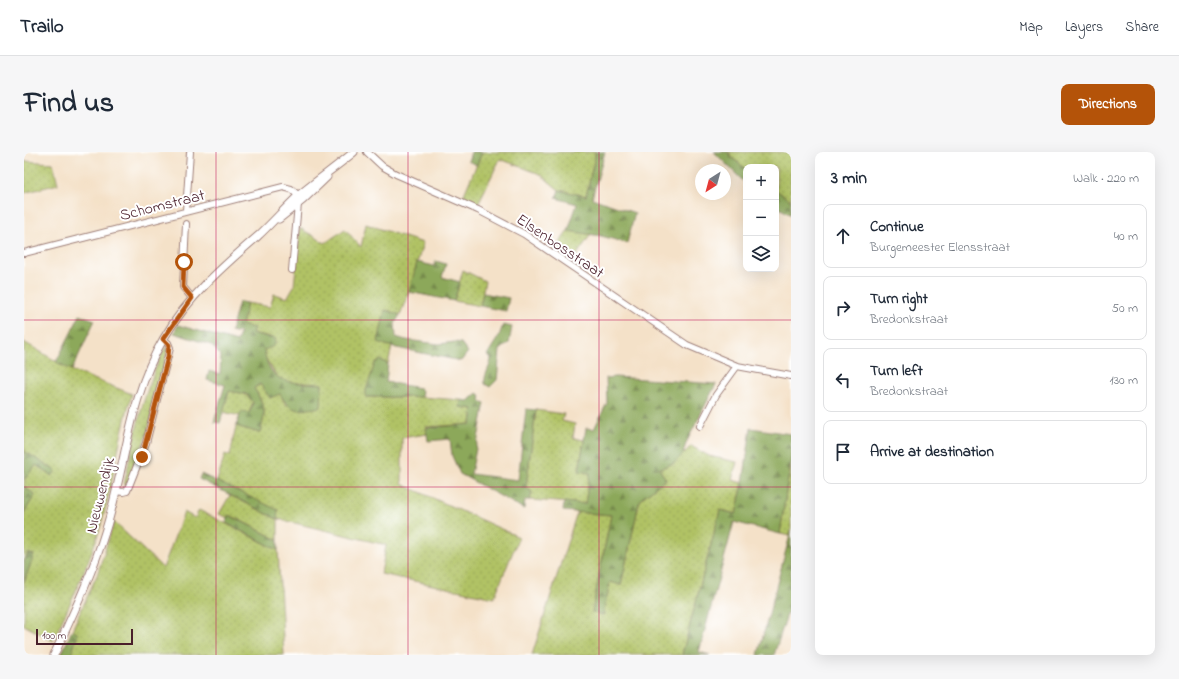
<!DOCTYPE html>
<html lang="en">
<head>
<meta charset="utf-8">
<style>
	:root { --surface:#fff; --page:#f6f6f7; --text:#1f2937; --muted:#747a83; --line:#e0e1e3; --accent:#b45309 }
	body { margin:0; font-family:"Indie Flower",sans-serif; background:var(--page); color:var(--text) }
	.controls { position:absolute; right:12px; top:12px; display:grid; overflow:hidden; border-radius:8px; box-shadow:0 4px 16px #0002 }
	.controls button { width:36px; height:36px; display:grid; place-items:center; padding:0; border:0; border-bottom:1px solid var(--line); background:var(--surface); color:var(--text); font:20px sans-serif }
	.compass { position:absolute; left:671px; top:12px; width:36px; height:36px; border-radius:50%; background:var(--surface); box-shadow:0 4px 16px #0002; rotate:216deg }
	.scale { position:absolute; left:12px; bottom:10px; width:97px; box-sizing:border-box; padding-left:4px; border:2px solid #4a1f2b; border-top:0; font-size:11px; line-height:14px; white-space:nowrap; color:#4a1f2b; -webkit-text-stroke:3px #fff; paint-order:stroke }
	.stop { position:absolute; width:12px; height:12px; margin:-9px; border:3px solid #b45309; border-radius:50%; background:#fff }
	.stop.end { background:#b45309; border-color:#fff; box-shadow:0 1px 4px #0008 }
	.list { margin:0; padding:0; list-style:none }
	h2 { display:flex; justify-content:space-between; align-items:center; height:52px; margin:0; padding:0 16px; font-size:17px }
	h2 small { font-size:13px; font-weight:400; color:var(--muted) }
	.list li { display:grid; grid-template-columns:26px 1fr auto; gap:12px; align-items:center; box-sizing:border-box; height:64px; margin:0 8px 8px; padding:0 8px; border:1px solid var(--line); border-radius:8px }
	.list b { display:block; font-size:15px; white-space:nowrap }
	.list p { margin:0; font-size:13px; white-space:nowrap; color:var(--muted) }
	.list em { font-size:13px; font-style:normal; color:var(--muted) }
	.icon { flex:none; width:22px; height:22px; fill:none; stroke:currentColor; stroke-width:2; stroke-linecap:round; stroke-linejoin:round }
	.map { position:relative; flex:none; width:767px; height:503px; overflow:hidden; border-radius:8px }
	header { display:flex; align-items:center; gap:24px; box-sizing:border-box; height:56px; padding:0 20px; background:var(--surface); border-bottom:1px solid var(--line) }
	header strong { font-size:19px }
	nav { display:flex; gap:22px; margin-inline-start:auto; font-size:14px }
	.intro { display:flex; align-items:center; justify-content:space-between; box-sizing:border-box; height:96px; padding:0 24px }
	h1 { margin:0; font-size:28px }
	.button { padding:10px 18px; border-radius:8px; background:var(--accent); color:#fff; font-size:14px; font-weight:700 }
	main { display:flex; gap:24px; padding:0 24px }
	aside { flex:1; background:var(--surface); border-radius:8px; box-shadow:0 4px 16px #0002 }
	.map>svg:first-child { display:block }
	.grass { fill:url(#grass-dots); stroke:#7d7048 }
	.forest { fill:url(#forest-firs); stroke:#6b6442 }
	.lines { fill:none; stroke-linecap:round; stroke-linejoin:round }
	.minor-casing { stroke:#9f807a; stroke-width:8 }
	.tertiary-casing { stroke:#9f807a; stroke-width:9 }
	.minor { stroke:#fff; stroke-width:6 }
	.tertiary { stroke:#fff; stroke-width:7 }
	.route { stroke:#b45309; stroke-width:5 }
	.grid { fill:none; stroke:#c2185b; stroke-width:1; stroke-opacity:0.55 }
	.labels { text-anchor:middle; stroke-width:4; stroke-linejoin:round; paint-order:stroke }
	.street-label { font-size:16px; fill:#4a1f2b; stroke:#fff }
</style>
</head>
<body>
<header>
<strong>Trailo</strong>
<nav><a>Map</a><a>Layers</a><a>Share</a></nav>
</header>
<div class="intro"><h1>Find us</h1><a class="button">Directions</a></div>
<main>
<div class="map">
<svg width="767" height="503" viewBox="0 0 767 503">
	<defs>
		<pattern id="grass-dots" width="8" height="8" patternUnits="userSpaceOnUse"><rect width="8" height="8" fill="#b0c265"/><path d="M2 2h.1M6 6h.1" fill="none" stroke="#99a658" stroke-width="1.8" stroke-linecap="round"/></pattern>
		<pattern id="forest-firs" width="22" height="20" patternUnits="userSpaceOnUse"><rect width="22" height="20" fill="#8ca85a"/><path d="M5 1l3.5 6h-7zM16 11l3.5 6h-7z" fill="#74884b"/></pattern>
	</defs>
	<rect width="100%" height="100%" fill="#fff"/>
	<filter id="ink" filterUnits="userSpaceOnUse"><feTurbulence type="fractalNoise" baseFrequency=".025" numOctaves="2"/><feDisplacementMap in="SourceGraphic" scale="8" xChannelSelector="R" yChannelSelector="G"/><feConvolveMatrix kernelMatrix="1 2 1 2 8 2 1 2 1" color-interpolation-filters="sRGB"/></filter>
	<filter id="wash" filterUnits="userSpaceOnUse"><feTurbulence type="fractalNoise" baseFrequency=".012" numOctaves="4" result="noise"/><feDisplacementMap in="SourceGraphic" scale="16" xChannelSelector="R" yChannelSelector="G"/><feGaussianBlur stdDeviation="0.9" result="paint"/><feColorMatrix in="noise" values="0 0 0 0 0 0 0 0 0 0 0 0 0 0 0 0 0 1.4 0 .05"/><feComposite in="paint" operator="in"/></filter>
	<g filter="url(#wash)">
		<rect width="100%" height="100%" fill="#f4e1c8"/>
		<!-- grass -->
		<path class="grass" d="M458,0H572L562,44L535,38L516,22L476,7L453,54L438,47Z
			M704,0H767V49L752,38V15H722V17L707,5Z
			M0,9L29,11L34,32L0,41Z
			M342,72L399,91L385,140L376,163L362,158V192L368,195L364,212L356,208L342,245H397L437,248L436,255L449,257L447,272L402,275L403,282L378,286V332L495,385L470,446L357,422L362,393L254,367V388L206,363L204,366L195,362L206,343L253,367L193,329L201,302L206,304L212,274L236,281C242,258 242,256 230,236L237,232L256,242L262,253L298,232L260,230L253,225L242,207L240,198L246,185L228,181L218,173L223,151L246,155L250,142L263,146L270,134L276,76L301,91L321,77L337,95Z
			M544,79L567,82L548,110L530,98Z
			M439,118L461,129L456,154L430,149Z
			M0,190L47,218L108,242C95,285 89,330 77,373C65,413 46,451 29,489L0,473V430L9,404L4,401L0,410V361L11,343L0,334V328L12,313L28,324L32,319L0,299Z
			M142,194L144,197L123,282L104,332L100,333C110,285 119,238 142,194Z
			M205,239C216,241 222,240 229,250L225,261H217L216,264L199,260Z
			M512,258L540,262L538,269L551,272L549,286L560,288L555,318L566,321L561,352L506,348L508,340L502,335Z
			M667,294L685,304L713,310L708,328L719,331L712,362L696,358L658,503H508L553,360L587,363L568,460L579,463L586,429L597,433L615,351L619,345L642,327L635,317L650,311Z
			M767,306V379L766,384L756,382Z
			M175,358L254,398L260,503H47L54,482L48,478L73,423L90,370L139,416L160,360L171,366Z"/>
		<!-- forest -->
		<path class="forest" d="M447,0H458L453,13L444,9Z
			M572,0H581L568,46L611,61L603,91L577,84L544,79L553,52L532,46L535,38L562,44Z
			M690,0H704L707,5L722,17V32Z
			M752,38L767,49V63L752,54Z
			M412,109L422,112L418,125L436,130L430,149L385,140L393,110L410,114Z
			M459,141L485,146L482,159L456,154Z
			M215,150L223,151L218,173L230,176L228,181L252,187L250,194L240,198C246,235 268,230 298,232L297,255C276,258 268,263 256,242L246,246L236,232L230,236C242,257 242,258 236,281L212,274L217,260L225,261L228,255L229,250L222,242L205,239L196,271L190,270L201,233L183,228L185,219L196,222L197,204L187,193L150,181L154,173L213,190L216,181L207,179Z
			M361,158L376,163L371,171L372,185L382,188L415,192L431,190L437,191L444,200L437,209L368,195L354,190Z
			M56,163L71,168L48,218L32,210Z
			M479,173L488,175L485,191L476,198L473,228L466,235L461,232C459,223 467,215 467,206L463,203L475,184Z
			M356,208L364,212L362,230L396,236L398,239L397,245H342V238L351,211Z
			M591,225L692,232L662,291L659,302L650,311L635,317L642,327L619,345L615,351L597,433L586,430L579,463L568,460L587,363L539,359L540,350L561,352L566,321L555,319L562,276L570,277L583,251L582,226Z
			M453,241L457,244L456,249L461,251L447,322L494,328L502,257L512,258L502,335L508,340L506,348H501L500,357L436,322L428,304L426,287L404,289L402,276L447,272L449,257L436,255L437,248L444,249Z
			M727,276L767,282V306L756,382L710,370L675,500L686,503H658L696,358L712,362L719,331Z
			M0,299L32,319L28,324L12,313L0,328Z
			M177,322L254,358L253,367L175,327Z
			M0,334L11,343L0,361Z
			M205,363L254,388V398L202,371Z
			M767,379V450L750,503H734Z
			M4,401L10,403L0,430V410Z
			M48,478L54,482L47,503H37Z"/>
	</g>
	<g filter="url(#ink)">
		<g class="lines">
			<defs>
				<path id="minor" d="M343,0L358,14L372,22L454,58L500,82L663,193L713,214L767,224
					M162,59L166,0
					M162,72L159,135L168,146
					M0,101L259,35L267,37L277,46
					M268,118L274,52
					M676,274L692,243L713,214
					M92,339L99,340L103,339L122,291L146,196L144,191L139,187"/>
				<path id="tertiary" d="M255,67L279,48L303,25
					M30,503C49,462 69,420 82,377C102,313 105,244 140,186C164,145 198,115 234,84C248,71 261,56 275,43C293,28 312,15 330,0"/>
			</defs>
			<!-- minor casing -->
			<use href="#minor" class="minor-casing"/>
			<!-- tertiary casing -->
			<use href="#tertiary" class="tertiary-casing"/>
			<!-- minor -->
			<use href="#minor" class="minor"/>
			<!-- tertiary -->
			<use href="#tertiary" class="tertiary"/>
		</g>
	</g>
	<g class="lines" filter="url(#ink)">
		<!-- route -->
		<path class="route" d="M118,305L144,205L145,193L139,187L168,146L159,135L160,110"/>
	</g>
	<!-- grid -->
	<path class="grid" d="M192,0V503M384,0V503M575,0V503M0,168H767M0,335H767"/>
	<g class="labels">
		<!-- street labels -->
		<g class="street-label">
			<text transform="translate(138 52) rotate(-14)" y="6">Schomstraat</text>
			<text transform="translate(537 93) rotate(34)" y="6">Elsenbosstraat</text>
			<text transform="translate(75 343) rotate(-76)" y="6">Nieuwendijk</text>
		</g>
	</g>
</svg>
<div class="controls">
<button>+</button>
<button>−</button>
<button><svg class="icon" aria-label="layers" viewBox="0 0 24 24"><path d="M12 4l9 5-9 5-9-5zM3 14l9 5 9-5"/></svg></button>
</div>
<svg class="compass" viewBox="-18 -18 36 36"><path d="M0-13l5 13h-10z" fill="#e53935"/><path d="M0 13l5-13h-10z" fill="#747a83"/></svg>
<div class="scale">100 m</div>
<div class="stop" style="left:160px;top:110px"></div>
<div class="stop end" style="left:118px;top:305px"></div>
</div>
<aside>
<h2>3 min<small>Walk · 220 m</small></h2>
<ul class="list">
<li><svg class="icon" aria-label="ahead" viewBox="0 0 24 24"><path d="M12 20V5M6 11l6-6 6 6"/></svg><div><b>Continue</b><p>Burgemeester Elensstraat</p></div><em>40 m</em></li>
<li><svg class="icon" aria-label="right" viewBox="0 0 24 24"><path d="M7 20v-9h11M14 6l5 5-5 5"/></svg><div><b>Turn right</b><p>Bredonkstraat</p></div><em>50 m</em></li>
<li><svg class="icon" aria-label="left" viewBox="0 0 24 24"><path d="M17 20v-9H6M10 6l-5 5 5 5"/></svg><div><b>Turn left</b><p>Bredonkstraat</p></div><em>130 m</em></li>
<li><svg class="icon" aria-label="arrive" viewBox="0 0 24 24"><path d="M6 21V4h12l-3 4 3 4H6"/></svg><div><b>Arrive at destination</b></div></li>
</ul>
</aside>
</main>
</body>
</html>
